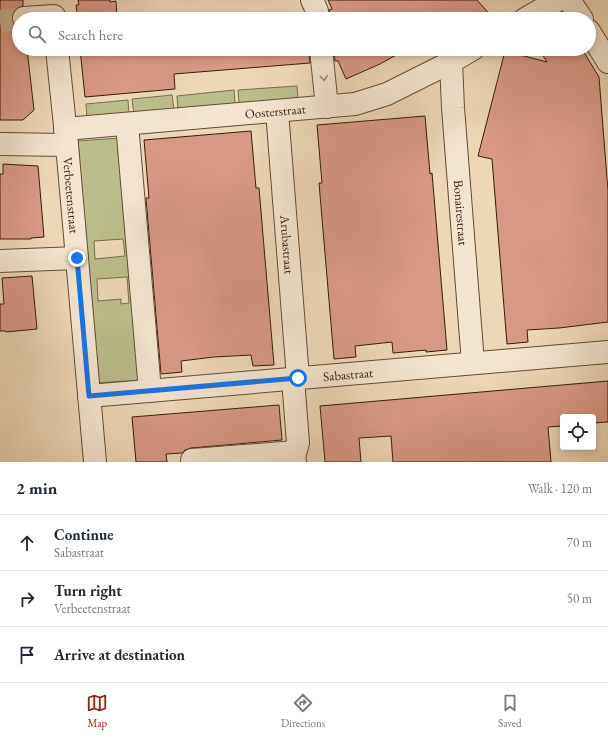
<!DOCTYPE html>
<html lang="en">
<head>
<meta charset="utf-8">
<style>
	:root { --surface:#fff; --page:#f2f2f3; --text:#1f2937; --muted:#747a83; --line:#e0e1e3; --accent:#8f2418 }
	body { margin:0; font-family:"EB Garamond",serif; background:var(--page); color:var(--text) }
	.controls { position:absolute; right:12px; bottom:12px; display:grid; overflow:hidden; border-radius:4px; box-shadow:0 2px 6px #0003 }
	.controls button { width:36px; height:36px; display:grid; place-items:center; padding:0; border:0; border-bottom:1px solid var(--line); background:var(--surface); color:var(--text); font:20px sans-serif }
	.stop { position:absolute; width:12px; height:12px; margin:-9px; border:3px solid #1a73e8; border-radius:50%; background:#fff }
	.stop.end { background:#1a73e8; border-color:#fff; box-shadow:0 1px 4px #0008 }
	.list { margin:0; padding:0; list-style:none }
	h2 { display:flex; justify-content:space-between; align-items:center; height:52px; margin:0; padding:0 16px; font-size:17px }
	h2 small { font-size:13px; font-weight:400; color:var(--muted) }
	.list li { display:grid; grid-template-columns:26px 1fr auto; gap:12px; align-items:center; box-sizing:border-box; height:56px; padding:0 16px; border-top:1px solid var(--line) }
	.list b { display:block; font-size:15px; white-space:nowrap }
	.list p { margin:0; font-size:13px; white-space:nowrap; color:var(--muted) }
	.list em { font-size:13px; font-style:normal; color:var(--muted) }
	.icon { flex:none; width:22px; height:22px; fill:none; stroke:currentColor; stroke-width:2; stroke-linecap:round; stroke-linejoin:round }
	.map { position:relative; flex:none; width:608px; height:462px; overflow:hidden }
	.search { position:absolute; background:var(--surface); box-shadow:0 2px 6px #0003; left:12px; right:12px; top:12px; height:44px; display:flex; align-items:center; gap:10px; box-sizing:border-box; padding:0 14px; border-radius:22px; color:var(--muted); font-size:15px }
	.sheet { height:220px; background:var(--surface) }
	nav { display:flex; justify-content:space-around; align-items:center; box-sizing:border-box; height:56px; border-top:1px solid var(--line); background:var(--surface); font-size:11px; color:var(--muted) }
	nav a { display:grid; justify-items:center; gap:2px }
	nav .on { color:var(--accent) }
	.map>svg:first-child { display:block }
	.green { fill:#bcbd8c; stroke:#796e4c; fill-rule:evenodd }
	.building { fill:#d99987; stroke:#361e0b }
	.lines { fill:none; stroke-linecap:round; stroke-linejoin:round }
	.minor-tunnel { stroke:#c9b295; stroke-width:22; stroke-dasharray:22 11; stroke-linecap:butt }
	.minor-casing { stroke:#644c36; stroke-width:24 }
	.minor { stroke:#f4e5d0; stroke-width:22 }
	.oneway { stroke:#9e8b77 }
	.route { stroke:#1a73e8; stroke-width:5 }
	.labels { text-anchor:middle; stroke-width:3.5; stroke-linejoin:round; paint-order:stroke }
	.street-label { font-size:13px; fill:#361e0b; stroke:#f4e5d0 }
</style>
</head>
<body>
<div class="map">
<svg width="608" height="462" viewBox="0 0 608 462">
	<rect width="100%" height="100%" fill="#eed7b7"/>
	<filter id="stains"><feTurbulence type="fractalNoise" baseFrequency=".005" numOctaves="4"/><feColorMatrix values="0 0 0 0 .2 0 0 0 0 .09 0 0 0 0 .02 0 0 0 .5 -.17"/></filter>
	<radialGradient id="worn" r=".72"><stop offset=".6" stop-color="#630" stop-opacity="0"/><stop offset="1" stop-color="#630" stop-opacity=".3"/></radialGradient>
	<!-- green -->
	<path class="green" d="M297,86L298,99L239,103L238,90Z
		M234,90L235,104L178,110L177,96Z
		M172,95L174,110L134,114L132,99Z
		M128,100L129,114L87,118L86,104Z
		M120,138L141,380L97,383L78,141ZM123,239L125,256L95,259L94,241ZM127,277L129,303L121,304V299L98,301L97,279Z"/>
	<!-- building -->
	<path class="building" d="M0,0H23V6L17,8L13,13L12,18L14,25L19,29V49H27L34,110L23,120H0Z
		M78,0H110V2L116,1L117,19H78L76,5H79Z
		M328,0H477L494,19H330L329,10L332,9Z
		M305,15V19H255L275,17Z
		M80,49H309L310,63L174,74L175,89L85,97Z
		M334,49H407L380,64L346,79L338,61H335Z
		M539,49H582L599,77L608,191V322L559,328L527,330L528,342L507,344L492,159L478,156L505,51L547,62Z
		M425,116L430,174L432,173L447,350L426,352V350L393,353L392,342L355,346L356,357L334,359L319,183H322L317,125Z
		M251,131L256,188H259L274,365L253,366L251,355L214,357L181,361L182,372L161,374L146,198H149L144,140Z
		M3,164L38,166L44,237L31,238V239H0V174H3Z
		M32,276L37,329L6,332V331H0V304H4L2,278Z
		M608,381V422L593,423V417H563V426L548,427L551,462H393L391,436L359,438L361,462H325L320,406Z
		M279,405L282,440L191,448L185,450L182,453L166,454L167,462H136L132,417Z"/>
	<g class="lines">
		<!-- minor-tunnel -->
		<path class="minor-tunnel" d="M0,21L24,18"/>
		<defs>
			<g id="minor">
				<path d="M312,0L317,11L318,19"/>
				<path d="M569,0L582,19"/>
				<path d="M24,18L54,16"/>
				<path d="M525,19L558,0"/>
				<path d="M589,31L608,62"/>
				<path id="s1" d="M57,49L67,145L95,462"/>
				<path d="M321,49L327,107"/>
				<path id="s2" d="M451,62L453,108L473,363"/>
				<path id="s3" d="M277,111L298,378"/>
				<path d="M127,124L150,391"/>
				<path id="s4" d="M65,129L355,104L387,94L451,62L473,49"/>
				<path d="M0,144L67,145"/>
				<path d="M0,261L77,258"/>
				<path d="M293,379L298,443L294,457L295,462"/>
				<path id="s5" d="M89,396L608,352"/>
				<path d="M192,460L295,452"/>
			</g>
		</defs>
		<!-- minor casing -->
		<use href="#minor" class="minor-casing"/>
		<!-- minor -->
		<use href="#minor" class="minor"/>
	</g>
	<!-- one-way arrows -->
	<defs><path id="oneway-chevron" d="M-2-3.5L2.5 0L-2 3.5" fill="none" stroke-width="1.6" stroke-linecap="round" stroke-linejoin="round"/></defs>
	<use class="oneway" href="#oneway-chevron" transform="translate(324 78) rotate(84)"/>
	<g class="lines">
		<!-- route -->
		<path class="route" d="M77,258L89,396L298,378"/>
	</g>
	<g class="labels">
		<!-- street labels -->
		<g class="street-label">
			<text dy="5" stroke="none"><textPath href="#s4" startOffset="211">Oosterstraat</textPath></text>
			<text dy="5" stroke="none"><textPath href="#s1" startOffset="147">Verbeetenstraat</textPath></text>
			<text dy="5" stroke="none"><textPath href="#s2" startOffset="151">Bonairestraat</textPath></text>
			<text dy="5" stroke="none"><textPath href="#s3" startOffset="134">Arubastraat</textPath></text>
			<text dy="5" stroke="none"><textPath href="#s5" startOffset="260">Sabastraat</textPath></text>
		</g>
	</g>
	<rect width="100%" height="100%" filter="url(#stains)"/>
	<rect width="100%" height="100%" fill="url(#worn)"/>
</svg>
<div class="controls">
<button><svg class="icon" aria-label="locate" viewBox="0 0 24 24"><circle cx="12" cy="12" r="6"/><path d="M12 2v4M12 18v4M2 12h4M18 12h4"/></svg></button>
</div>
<div class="stop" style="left:298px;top:378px"></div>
<div class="stop end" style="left:77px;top:258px"></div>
<div class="search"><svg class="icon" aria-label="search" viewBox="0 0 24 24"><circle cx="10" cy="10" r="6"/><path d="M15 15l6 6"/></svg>Search here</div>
</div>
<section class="sheet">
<h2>2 min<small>Walk · 120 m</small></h2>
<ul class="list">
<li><svg class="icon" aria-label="ahead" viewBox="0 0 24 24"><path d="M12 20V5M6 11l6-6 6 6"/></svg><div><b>Continue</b><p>Sabastraat</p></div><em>70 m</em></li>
<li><svg class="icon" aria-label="right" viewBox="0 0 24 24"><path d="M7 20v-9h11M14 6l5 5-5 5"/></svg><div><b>Turn right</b><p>Verbeetenstraat</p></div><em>50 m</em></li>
<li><svg class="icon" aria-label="arrive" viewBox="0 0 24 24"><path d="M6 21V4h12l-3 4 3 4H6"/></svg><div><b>Arrive at destination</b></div></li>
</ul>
</section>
<nav>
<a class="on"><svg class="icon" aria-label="map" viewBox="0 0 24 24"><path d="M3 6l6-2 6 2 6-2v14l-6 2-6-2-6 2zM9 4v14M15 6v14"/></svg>Map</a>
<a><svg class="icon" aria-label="directions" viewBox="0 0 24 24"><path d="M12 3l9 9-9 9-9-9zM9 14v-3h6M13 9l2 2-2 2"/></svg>Directions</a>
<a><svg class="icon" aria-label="saved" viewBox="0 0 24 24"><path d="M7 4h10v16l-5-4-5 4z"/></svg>Saved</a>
</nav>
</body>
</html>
